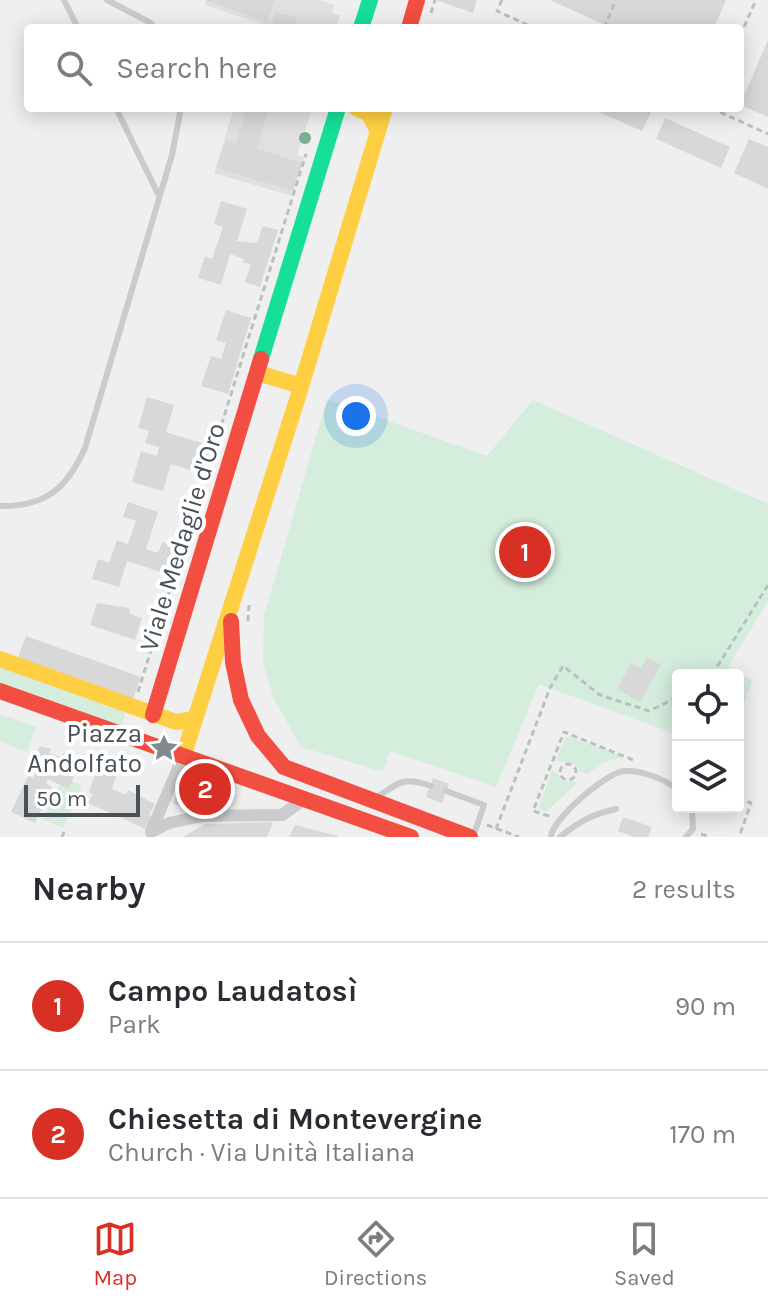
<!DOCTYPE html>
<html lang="en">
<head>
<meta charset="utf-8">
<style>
	:root { --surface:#fff; --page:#f2f2f3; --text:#2b2b33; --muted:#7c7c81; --line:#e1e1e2; --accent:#d93025 }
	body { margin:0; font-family:Karla,sans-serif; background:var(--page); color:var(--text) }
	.controls { position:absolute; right:24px; bottom:24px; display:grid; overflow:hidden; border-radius:8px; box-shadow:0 4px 20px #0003 }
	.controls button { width:72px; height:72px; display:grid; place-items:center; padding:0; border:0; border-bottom:2px solid var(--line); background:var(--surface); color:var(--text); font:40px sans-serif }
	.scale { position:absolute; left:24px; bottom:20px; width:116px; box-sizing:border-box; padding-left:8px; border:4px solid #47515a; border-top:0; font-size:22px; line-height:28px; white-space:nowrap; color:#47515a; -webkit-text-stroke:6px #fff; paint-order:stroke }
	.you { position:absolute; left:356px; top:416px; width:28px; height:28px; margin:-20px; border:6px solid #fff; border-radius:50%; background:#1a73e8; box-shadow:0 0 0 12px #1a73e833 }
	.badge { display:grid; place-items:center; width:52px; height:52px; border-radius:50%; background:var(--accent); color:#fff; font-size:26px; font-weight:700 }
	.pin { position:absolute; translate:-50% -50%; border:4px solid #fff; box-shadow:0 2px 8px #0006 }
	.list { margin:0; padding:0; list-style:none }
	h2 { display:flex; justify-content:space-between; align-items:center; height:104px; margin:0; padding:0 32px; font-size:34px }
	h2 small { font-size:26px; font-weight:400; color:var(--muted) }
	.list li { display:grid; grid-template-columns:52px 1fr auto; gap:24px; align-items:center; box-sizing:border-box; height:128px; padding:0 32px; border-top:2px solid var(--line) }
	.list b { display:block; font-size:30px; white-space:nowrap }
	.list p { margin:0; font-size:26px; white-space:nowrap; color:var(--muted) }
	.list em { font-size:26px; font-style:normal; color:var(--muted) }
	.icon { flex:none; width:44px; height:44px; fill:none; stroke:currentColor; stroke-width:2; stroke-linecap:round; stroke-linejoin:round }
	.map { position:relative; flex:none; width:768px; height:837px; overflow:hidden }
	.search { position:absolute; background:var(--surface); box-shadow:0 4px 20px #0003; left:24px; right:24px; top:24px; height:88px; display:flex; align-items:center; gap:20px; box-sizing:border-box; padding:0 28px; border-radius:8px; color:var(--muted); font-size:30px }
	.sheet { height:360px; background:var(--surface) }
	nav { display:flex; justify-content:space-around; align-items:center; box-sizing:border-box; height:112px; border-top:2px solid var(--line); background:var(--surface); font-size:22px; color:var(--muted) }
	nav a { display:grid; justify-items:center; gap:4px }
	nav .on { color:var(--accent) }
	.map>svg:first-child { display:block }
	.education { fill:#e1e0e0 }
	.green { fill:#d4eddd }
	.building { fill:#d8d8d9 }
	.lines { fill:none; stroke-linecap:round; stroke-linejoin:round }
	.path { stroke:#b7c2bf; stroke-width:3; stroke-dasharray:6 4; stroke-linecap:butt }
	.lane { stroke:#c9cbcd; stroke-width:6 }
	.street { stroke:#c9cbcd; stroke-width:12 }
	.fast { stroke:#16e098; stroke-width:16 }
	.slow { stroke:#ffcf43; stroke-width:16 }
	.jam { stroke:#f24e42; stroke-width:16 }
	.tree { fill:#7bad93 }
	.labels { text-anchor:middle; stroke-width:8; stroke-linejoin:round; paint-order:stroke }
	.street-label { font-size:26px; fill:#47515a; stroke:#fff }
	.poi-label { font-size:26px; fill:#47515a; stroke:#fff; text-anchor:end }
</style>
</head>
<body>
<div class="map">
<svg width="768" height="837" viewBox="0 0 768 837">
	<rect width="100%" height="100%" fill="#efefef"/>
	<!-- education -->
	<path class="education" d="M206,0H320L334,5L332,13L340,16L336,28H259L260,23L205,5Z
		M234,108H312L297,155L304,158L292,196L214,173Z"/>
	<!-- green -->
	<path class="green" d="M327,399L487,456L533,400L768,504V601L728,667L753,680L738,717V675H678V735L539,684L496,787L390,751L383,772L301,747L274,699L263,663L264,616Z
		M0,665L126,711L122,727L0,684Z
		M0,714L36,727L27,752L0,741Z
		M566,736L620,755V758L605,762L587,774L579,771L574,763L556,761Z
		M552,771L557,773L561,781L578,782L546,812L538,809Z
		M63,777L82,786L63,828L43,819Z"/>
	<!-- building -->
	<path class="building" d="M205,0H275L267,22Z
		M436,0H477L473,13Z
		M550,0H726L714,28H612Z
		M275,12L297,18L294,28H271Z
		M768,40V117L740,105Z
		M247,108H269L257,149L302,163L293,191L217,168L226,140L236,143Z
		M590,108H653L642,131Z
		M665,118L730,147L721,168L656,139Z
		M749,139L768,147V189L734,173Z
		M221,201L247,209L237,241L257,243L263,226L278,230L260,287L245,282L251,264L243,262L244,259L230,254L221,285L198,278L205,256L212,259L223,227L214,224Z
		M226,310L251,318L228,394L201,386L211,356L221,359L226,343L216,340Z
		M147,397L174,405L166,432L211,446L203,474L171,464L163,491L132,482L141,451L157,456L159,447L145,443L149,431L138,428Z
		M128,502L158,512L146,549L158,553L162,542L181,549L173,576L127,561L119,587L92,579L98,559L109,563L117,540L128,544L136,521L123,517Z
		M97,603L129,608L130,614L142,618L135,640L90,625Z
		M26,636L141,677L132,702L17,660Z
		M647,657L661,665L640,702L617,689L631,663L641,668Z
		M40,746L51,749L49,753L61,757L63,753L75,757L70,775L74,777L68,789L48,779L46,784L52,787L35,823L11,812L28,776L33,778L35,773L30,771Z
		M98,765L118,772L112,789L126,795L128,790L155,804L149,815L153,817L148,830L88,803L93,794L89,792Z
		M187,770L233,786L227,799L203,792L195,811L173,803Z
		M433,778L449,784L442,803L426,797Z
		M623,817L652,827L648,837H635L618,831Z
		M273,822L267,837H183L205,824Z
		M295,825L338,836V837H289Z"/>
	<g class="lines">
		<!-- path -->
		<path class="path" d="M502,0L497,11L534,28
			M431,13L435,0
			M604,28L616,0
			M740,36L756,0
			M711,108L768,134
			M248,621L249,605
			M712,675L768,585
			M138,692L306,154
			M560 772a8 8 0 1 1 16 0a8 8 0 1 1-16 0Z
			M738,798L751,803L739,837
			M549,816L533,811L564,732L633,760
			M487,825L519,837
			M496,829L550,688L563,666L600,695L649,711L678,697
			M701,834L710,837
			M62,837L64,832"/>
		<!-- lane -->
		<path class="lane" d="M64,0L78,28
			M107,0L151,23L155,28
			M116,108L159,196
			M0,506C46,507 67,488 85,448L172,155L181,108
			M446,791L484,805L473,837
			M376,798C399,782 403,776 431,786
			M551,837C552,819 606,773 624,771C642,770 665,779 678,790
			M560,837C578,822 593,814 616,809
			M686,837L693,829L692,807"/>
		<!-- street -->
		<path class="street" d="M151,832L169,823L202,816L282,815L306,798
			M151,832L184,754"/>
		<!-- fast -->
		<path class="fast" d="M361,28L370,0
			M261,359L338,108"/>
		<!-- slow -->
		<path class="slow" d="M356,108L369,114L378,132
			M258,373L301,386
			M0,659L176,722L195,719
			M184,754L297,400L385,108"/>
		<!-- jam -->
		<path class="jam" d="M409,28L417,0
			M231,621L233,662L241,700L258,736L284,767L470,837
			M0,691L411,837
			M153,715L261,359"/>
	</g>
	<!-- trees -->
	<circle class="tree" cx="305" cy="138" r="6"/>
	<!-- icons -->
	<defs>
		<symbol id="sight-bare" viewBox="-9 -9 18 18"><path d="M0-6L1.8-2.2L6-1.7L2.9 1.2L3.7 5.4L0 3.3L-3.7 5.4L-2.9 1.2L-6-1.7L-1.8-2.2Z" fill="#82888e" stroke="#fff" stroke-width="2.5" paint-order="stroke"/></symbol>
	</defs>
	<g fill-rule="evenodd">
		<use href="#sight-bare" x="144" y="728" width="40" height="40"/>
	</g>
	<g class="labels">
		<!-- street labels -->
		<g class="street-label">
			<text transform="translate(182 537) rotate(-73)" y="9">Viale Medaglie d'Oro</text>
		</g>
		<!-- poi labels -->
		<g class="poi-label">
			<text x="142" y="742">Piazza<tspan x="142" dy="30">Andolfato</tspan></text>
		</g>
	</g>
</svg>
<div class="controls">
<button><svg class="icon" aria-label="locate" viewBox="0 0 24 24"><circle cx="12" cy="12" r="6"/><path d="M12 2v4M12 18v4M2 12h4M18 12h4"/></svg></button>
<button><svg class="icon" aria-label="layers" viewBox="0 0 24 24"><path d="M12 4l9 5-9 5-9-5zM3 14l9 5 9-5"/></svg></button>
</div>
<div class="scale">50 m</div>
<div class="you"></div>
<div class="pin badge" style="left:525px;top:552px">1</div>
<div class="pin badge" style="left:205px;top:789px">2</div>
<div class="search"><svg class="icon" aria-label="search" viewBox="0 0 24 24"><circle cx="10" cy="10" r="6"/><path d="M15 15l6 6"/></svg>Search here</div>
</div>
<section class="sheet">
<h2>Nearby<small>2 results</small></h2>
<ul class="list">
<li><span class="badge">1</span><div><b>Campo Laudatosì</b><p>Park</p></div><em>90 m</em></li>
<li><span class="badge">2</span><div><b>Chiesetta di Montevergine</b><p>Church · Via Unità Italiana</p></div><em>170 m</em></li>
</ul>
</section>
<nav>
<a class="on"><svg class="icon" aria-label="map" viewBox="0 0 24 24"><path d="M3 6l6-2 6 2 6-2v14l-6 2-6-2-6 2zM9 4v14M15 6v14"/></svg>Map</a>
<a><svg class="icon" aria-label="directions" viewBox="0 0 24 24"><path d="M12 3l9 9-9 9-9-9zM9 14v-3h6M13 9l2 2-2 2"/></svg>Directions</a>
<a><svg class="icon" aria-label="saved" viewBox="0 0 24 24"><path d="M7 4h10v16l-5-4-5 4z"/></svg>Saved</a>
</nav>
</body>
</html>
